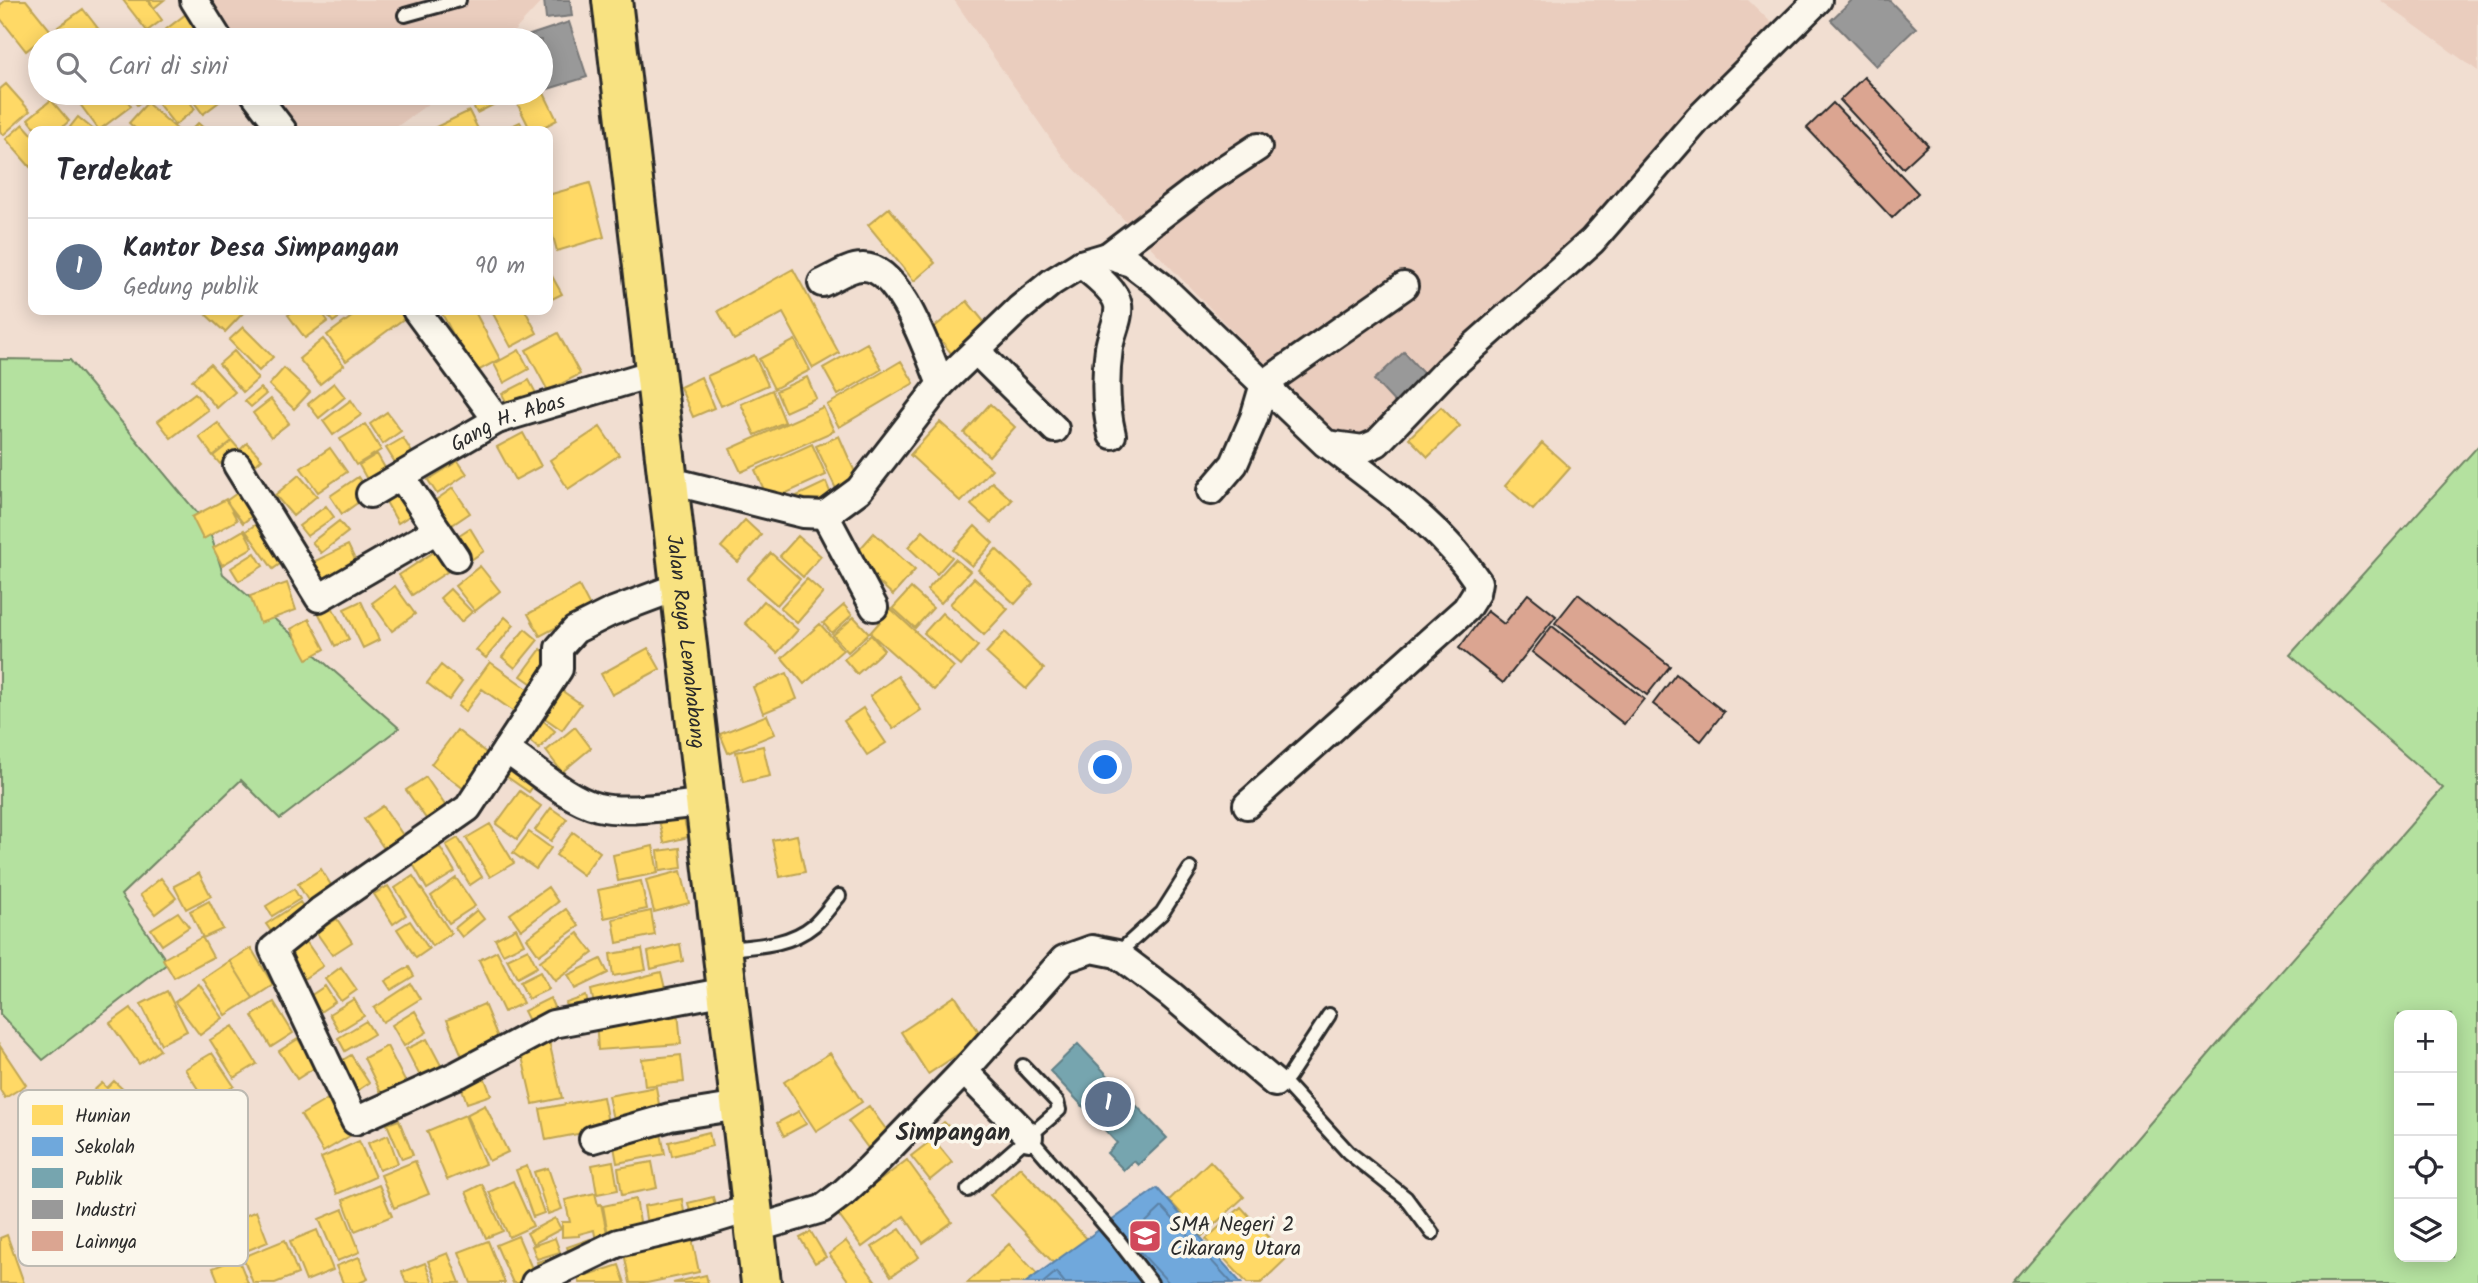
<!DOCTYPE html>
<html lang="id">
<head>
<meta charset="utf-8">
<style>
	:root { --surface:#fff; --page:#f7f7f7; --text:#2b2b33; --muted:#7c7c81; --line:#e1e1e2; --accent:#d1495b }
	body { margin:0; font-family:Kalam,sans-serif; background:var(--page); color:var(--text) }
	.controls { position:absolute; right:21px; bottom:21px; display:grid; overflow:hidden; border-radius:14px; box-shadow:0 4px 18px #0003 }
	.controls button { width:63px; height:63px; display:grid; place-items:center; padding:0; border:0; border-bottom:2px solid var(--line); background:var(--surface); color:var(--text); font:35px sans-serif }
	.you { position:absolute; left:1106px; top:768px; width:24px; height:24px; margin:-18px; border:5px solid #fff; border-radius:50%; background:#1a73e8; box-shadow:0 0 0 10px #1a73e833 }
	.badge { display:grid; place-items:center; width:46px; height:46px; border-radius:50%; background:var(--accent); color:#fff; font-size:23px; font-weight:700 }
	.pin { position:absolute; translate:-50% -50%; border:4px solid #fff; box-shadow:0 2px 7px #0006 }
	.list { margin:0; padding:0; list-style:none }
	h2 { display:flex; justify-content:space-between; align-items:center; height:91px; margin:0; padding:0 28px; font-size:30px }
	h2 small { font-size:23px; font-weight:400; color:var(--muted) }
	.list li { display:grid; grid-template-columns:46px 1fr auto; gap:21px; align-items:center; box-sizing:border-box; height:98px; padding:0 28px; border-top:2px solid var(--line) }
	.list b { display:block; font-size:26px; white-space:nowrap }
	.list p { margin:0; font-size:23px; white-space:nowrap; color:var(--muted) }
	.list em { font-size:23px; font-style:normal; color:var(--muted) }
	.icon { flex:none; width:38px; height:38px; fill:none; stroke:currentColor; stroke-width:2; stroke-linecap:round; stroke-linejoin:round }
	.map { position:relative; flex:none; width:2478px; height:1283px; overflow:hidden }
	.search { position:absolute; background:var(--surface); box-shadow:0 4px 18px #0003; left:28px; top:28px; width:525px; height:77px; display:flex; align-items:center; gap:18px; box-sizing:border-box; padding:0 24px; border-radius:38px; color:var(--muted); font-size:26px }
	.panel { position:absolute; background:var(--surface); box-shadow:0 4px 18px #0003; left:28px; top:126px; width:525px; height:189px; border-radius:14px }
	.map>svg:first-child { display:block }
	.built { fill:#eacdbe }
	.green { fill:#b4e19f; stroke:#708665; stroke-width:2; fill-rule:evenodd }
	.homes { fill:#ffd966; stroke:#bfa554; stroke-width:2 }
	.schools { fill:#6fa8dc; stroke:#5b82a7; stroke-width:2 }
	.public { fill:#76a5af; stroke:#608087; stroke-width:2 }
	.industry { fill:#999; stroke:#787878; stroke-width:2 }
	.building { fill:#dba591; stroke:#2b2b2b; stroke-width:2 }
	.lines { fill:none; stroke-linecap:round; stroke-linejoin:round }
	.service-casing { stroke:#2b2b2b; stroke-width:18 }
	.minor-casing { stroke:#2b2b2b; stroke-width:32 }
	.primary-casing { stroke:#2b2b2b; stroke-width:44 }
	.service { stroke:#fbf7ec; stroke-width:12 }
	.minor { stroke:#fbf7ec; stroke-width:26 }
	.primary { stroke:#f8e281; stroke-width:38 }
	.labels { text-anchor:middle; stroke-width:7; stroke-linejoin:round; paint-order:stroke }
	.street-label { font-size:21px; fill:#2b2b2b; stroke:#fbf7ec }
	.poi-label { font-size:21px; fill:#2b2b2b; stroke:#fbf7ec; text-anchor:start }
	.quarter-label { font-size:24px; font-weight:bold; fill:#2b2b2b; stroke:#fbf7ec }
	.key { fill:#fbf7ec; stroke:#bdbab2; stroke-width:2 }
	.key-label { font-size:19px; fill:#2b2b2b }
</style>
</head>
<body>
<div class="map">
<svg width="2478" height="1283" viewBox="0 0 2478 1283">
	<rect width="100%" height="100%" fill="#f1ded1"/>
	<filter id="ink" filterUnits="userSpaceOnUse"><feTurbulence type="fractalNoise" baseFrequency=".0143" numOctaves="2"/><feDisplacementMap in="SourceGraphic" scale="14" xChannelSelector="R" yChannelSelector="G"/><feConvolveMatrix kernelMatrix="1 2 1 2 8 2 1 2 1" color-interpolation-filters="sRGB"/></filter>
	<g filter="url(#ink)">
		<!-- built -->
		<path class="built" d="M199,0H543L506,40H225Z
			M954,0H1748L1785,36L1352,454L1063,157Z
			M2380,0H2478V71Z
			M259,93H443L391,131H284Z"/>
		<!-- green -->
		<path class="green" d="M0,359L70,360L208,526L223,574L399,728L280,819L241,780L121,895L168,963L43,1060L0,1014Z
			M2478,446V1283H2013L2222,1039L2443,788L2290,655ZM2399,1015H2452V1257H2399Z"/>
		<!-- homes -->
		<path class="homes" d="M6,0H26L51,31L26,51L0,18V5Z
			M123,0H147L162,20L147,31Z
			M149,0H164L154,8Z
			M83,9L107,40H68L58,27Z
			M186,14L205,40H152Z
			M59,32L65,40H48Z
			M6,84L30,111L3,135L0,131V89Z
			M541,87L557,120L536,131H531L512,93H541Z
			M87,93H122L131,106L99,130L77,100Z
			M127,93H153L137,105Z
			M159,93H183L195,109L175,125L153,97Z
			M187,93H225L227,96L203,114Z
			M466,93H507L509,97L477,113Z
			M51,100L69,121L58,131H38L28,119Z
			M147,103L179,131H138L129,123Z
			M469,111L479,131H428Z
			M78,117L95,131H67Z
			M520,122L525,131H501Z
			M198,123L207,131H190Z
			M23,124L33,135V164L30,167L6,139Z
			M590,183L604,237L557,251L548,218V195Z
			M889,208L935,263L914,281L868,225Z
			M548,269L562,294L548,301Z
			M793,269L839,353L813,368L783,313L734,340L718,311Z
			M967,301L990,329L955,358L932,329Z
			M201,310H246L225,332Z
			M295,310H320L328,321L305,338L288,315Z
			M324,310H349L333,322Z
			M361,310H406L409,315L346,361L327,335Z
			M440,310H474L500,359L474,373Z
			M491,310H525L537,333L511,347Z
			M243,327L273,357L259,371L229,340Z
			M558,333L580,374L548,391L526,350Z
			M323,339L344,365L320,384L299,359Z
			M795,340L810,370L774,389L759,359Z
			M867,343L882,369L838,395L823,368Z
			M519,350L529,369L504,383L494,364Z
			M234,351L258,379L243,392L219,364Z
			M754,355L768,385L721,406L707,376Z
			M901,361L914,383L839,427L827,405Z
			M210,364L235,392L217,408L192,380Z
			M284,368L310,392L294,409L269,385Z
			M701,377L714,408L693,417L680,387Z
			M807,377L816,398L785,412L776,391Z
			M529,380L538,397L511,411L502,394Z
			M334,383L345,397L319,418L308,404Z
			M260,388L266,394L251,407L245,401Z
			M772,390L785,422L755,435L741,404Z
			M195,393L208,410L171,438L158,421Z
			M271,399L289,423L271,437L253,413Z
			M351,400L361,415L333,435L323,421Z
			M990,404L1015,427L989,456L964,433Z
			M823,407L834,431L741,472L730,449Z
			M1441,407L1460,426L1428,457L1409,438Z
			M387,412L401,431L383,444L370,424Z
			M940,422L992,469L961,502L910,455Z
			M218,423L232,441L213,456L199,437Z
			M365,424L381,450L356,465L340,439Z
			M600,427L619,455L568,489L550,460Z
			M523,433L541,466L515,480L497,447Z
			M839,436L858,479L836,489L816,446Z
			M403,438L418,462L401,472L386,448Z
			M232,441L239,449L220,464L213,456Z
			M247,443L262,459L250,470L235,455Z
			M1542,443L1570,468L1533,510L1505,486Z
			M812,444L826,475L769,501L755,470Z
			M330,448L347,472L318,492L301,468Z
			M377,454L392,480L373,490L359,465Z
			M458,461L467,474L437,494L428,480Z
			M299,475L317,496L293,516L275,495Z
			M358,477L370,494L342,514L330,496Z
			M826,482L834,502H784Z
			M992,482L1012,500L991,523L971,505Z
			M244,488L261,509L243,523L226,501Z
			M407,488L419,510L398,523L385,500Z
			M453,488L470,513L449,527L433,502Z
			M226,499L237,520L203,539L192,517Z
			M326,506L334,517L307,536L299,526Z
			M265,518L291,556L273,569L246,531Z
			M745,520L761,535L738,562L721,547Z
			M339,521L348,532L321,553L312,542Z
			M975,526L993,543L972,566L953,550Z
			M470,528L484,551L465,564L450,541Z
			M244,530L253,547L222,565L213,548Z
			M923,531L952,557L937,574L908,547Z
			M874,533L915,570L893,595L852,558Z
			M798,536L821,556L803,577L780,556Z
			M348,545L361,572L322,591L309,564Z
			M996,549L1033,584L1015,604L978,570Z
			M434,552L447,572L412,595L399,575Z
			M255,553L263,566L239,581L231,568Z
			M771,553L800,579L777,605L747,579Z
			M955,559L970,571L941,603L927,590Z
			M480,566L500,591L475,611L455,586Z
			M974,578L1008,609L984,635L950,604Z
			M807,579L823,593L797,623L780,608Z
			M287,583L296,610L260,623L250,596Z
			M395,586L415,614L392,631L372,603Z
			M579,586L591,609L540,636L528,614Z
			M911,588L933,608L915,628L893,608Z
			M450,589L472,612L461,622L440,598Z
			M361,601L379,640L363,648L344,609Z
			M764,601L798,630L777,653L745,623Z
			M331,605L349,639L335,646L318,612Z
			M844,605L852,615L832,633L823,623Z
			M891,609L954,667L934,690L870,633Z
			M942,613L978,646L961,666L924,633Z
			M505,617L514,625L486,658L476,650Z
			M854,617L869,633L848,652L833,635Z
			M309,619L325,649L307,659L291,629Z
			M820,624L843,650L804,684L782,658Z
			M525,629L538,640L515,668L502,657Z
			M1005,632L1044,669L1026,689L986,653Z
			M871,635L884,650L857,674L844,659Z
			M648,648L660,669L612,695L601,674Z
			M541,649L558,662L538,688L521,676Z
			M490,662L532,692L517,714L482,689L465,712L458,706Z
			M441,665L462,682L449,700L427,683Z
			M787,673L797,699L763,713L753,687Z
			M898,676L921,710L893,729L870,696Z
			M561,690L581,704L562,730L542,716Z
			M863,708L886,743L867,755L844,721Z
			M767,715L775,734L728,753L720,734Z
			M538,716L555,731L539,749L522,734Z
			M575,727L591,748L562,772L546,751Z
			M457,730L494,759L468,792L431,764Z
			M763,746L770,776L743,782L736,752Z
			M510,758L539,778L529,792L500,772Z
			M426,777L451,814L432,827L406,790Z
			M520,791L541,806L517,839L496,824Z
			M383,806L409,844L390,857L364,819Z
			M551,808L567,819L551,841L535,830Z
			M683,815L688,837L664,843L659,820Z
			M490,824L514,863L490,877L466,838Z
			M529,832L551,848L536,869L513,853Z
			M573,832L600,852L583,875L556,855Z
			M797,835L805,872L780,877L772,840Z
			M458,838L482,877L470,885L446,845Z
			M653,846L658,873L618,881L613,855Z
			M440,847L455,872L427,889L413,864Z
			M680,848L682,868L660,871L658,851Z
			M321,869L336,893L312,907L298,884Z
			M681,871L689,903L654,912L646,880Z
			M199,873L211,896L186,909L174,886Z
			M413,876L451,933L432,946L395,888Z
			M161,878L176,898L155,914L140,895Z
			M456,878L475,906L449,923L431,896Z
			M641,881L647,909L604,918L598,890Z
			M388,886L406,915L393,924L374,894Z
			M548,887L558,902L521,930L510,914Z
			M294,889L300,899L272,916L266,906Z
			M209,901L223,929L203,938L190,911Z
			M300,902L311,918L277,940L266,924Z
			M566,909L579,926L539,955L527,938Z
			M477,910L484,919L462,937L455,928Z
			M651,911L655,935L617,943L613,919Z
			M178,912L189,927L162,945L151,929Z
			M337,919L352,942L332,955L316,932Z
			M410,921L429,949L416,958L397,929Z
			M516,928L524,944L503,954L495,939Z
			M578,933L593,953L555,981L540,961Z
			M202,937L213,957L174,978L163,959Z
			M303,937L323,966L299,982L279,953Z
			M680,944L683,961L651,969L648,952Z
			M251,948L273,985L253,998L230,961Z
			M528,949L537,967L517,978L507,959Z
			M642,949L646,970L613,976L610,954Z
			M497,951L523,1003L504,1012L479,960Z
			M601,959L608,973L575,989L568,975Z
			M230,961L253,998L226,1015L203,979Z
			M341,967L357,990L341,1001L325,979Z
			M409,967L414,976L391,990L385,981Z
			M540,972L549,989L528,999L520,982Z
			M661,972L667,997L596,1014L591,990Z
			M199,984L223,1018L200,1035L175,1002Z
			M411,984L420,999L383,1022L374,1008Z
			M325,986L335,1002L311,1018L301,1002Z
			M167,991L187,1031L161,1044L141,1004Z
			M586,996L590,1012L571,1019L566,1003Z
			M955,996L983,1038L928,1074L901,1032Z
			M550,998L557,1014L532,1027L524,1011Z
			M354,999L364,1016L339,1031L329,1014Z
			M274,1002L293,1033L271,1047L252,1016Z
			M484,1004L499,1040L462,1056L447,1020Z
			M131,1008L160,1050L139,1064L110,1023Z
			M415,1011L427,1032L404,1046L392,1025Z
			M678,1011L681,1044L598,1050L596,1018Z
			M366,1021L374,1034L345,1051L338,1038Z
			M233,1026L257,1064L234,1078L210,1040Z
			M298,1039L316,1067L297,1079L279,1051Z
			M427,1039L445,1073L424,1084L406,1049Z
			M549,1041L562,1098L533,1104L520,1048Z
			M0,1046L26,1085L5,1098L0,1090Z
			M387,1046L407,1085L383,1097L364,1058Z
			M212,1053L234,1086L207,1103L185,1069Z
			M830,1053L862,1102L816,1131L784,1082Z
			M351,1055L369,1083L349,1096L331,1067Z
			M681,1055L684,1082L645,1086L642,1059Z
			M482,1071L491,1095L467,1103L459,1080Z
			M114,1081L130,1096L122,1104L128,1111L102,1135L76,1107L102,1083L107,1088Z
			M656,1087L661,1116L614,1124L608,1096Z
			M331,1097L353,1134L323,1152L301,1115Z
			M603,1097L609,1128L546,1140L540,1109Z
			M485,1105L508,1152L489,1161L466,1115Z
			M869,1106L891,1136L871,1152L848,1121Z
			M799,1111L806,1124L784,1136L777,1123Z
			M465,1115L485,1164L447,1180L427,1131Z
			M399,1120L413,1155L402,1159L387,1124Z
			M944,1122L950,1128L937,1140L931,1133Z
			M709,1132L712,1146L672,1156L669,1142Z
			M661,1133L665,1154L617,1163L613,1141Z
			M388,1135L398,1163L379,1170L368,1143Z
			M933,1139L952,1162L930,1180L911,1156Z
			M359,1141L375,1177L337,1194L321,1158Z
			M907,1160L952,1222L923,1243L904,1216L862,1247L837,1213Z
			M415,1161L429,1194L394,1208L381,1175Z
			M613,1161L618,1190L597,1194L592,1165Z
			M1210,1161L1244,1197L1202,1236L1169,1200Z
			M652,1162L657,1188L622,1195L618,1168Z
			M527,1166L544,1213L533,1217L516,1170Z
			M1020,1167L1090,1242L1060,1270L990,1195Z
			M548,1168L562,1209L548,1214L534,1172Z
			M513,1181L533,1226L509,1237L489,1192Z
			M482,1184L503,1231L486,1238L466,1192Z
			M379,1185L392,1216L355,1231L343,1200Z
			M595,1193L598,1205L601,1204L608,1238L596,1241L594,1230L579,1234V1236L562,1237V1222H570L565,1200Z
			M713,1197L718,1216L693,1223L688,1203Z
			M636,1199L641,1228L608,1234L603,1206Z
			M682,1199L686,1225L648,1232L644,1206Z
			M1241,1207L1287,1258L1261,1283H1247L1206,1239Z
			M343,1209L360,1252L337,1261L319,1219Z
			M256,1211L268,1242L246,1251L233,1221Z
			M555,1218L561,1229L533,1244L527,1233Z
			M900,1229L919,1257L891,1276L872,1247Z
			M317,1230L333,1270L306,1281L290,1241Z
			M811,1232L826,1257L815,1263L800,1238Z
			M691,1234L699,1272L647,1283H630L623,1248Z
			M7,1235L24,1283H0V1238Z
			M518,1236L537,1280L529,1283H513L496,1245Z
			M555,1238L560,1252L537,1259L532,1246Z
			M590,1239L594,1251L571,1259L567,1247Z
			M285,1240L298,1274L275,1283H253L243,1257Z
			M488,1241L505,1283H471L459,1252Z
			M846,1241L877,1283H850L829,1254Z
			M1009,1244L1039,1276L1031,1283H967Z
			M448,1253L460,1283H437L428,1261Z
			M561,1255L565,1267L540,1275L537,1262Z
			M359,1257L368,1279L359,1283H343L336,1266Z
			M238,1258L248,1283H219L213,1268Z
			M425,1263L433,1283H406L402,1272Z
			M619,1265L625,1283H580L578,1278Z
			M706,1275L708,1283H673Z"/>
		<!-- schools -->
		<path class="schools" d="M1157,1188L1241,1283H1025Z
			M1162,1207L1232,1283H1169L1128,1239Z
			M1056,1272L1065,1283H1043Z"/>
		<!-- public -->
		<path class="public" d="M1078,1044L1167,1138L1138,1165L1134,1161L1124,1170L1107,1153L1117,1143L1050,1071Z"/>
		<!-- industry -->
		<path class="industry" d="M544,0H570L572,16L546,19Z
			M1852,0H1889L1916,28L1876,66L1831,20Z
			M569,22L587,77L548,89L541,68V40H515Z
			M1404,352L1428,379L1399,407L1374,380Z"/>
		<!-- building -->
		<path class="building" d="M1864,77L1928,145L1903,168L1840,100Z
			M1833,103L1918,193L1892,218L1807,128Z
			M1528,594L1556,616L1503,683L1459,648L1487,611L1504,624Z
			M1578,594L1670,666L1647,695L1555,623Z
			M1552,626L1644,699L1624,724L1532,652Z
			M1676,674L1724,712L1701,741L1653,704Z"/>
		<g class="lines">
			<defs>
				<path id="service" d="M405,15L459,0
					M725,949C755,946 789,946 814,925C823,917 831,905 839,896
					M1117,954L1162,913L1190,869
					M1284,1082L1348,1152L1406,1198L1432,1233
					M1278,1084L1284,1082L1289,1076L1329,1015
					M1029,1137L1118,1240L1151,1283
					M968,1190L1059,1110L1057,1102L1023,1066"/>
				<g id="minor">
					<path d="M194,0L219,40"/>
					<path d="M254,93L283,131"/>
					<path d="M1108,256L1209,179L1258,147"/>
					<path d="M1081,264C1093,274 1115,289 1118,305C1120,318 1111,334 1109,348C1105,377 1105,406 1112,435"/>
					<path d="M822,283C834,278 849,267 862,267C900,265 929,356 941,384"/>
					<path d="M416,310L497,420"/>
					<path d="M976,351L1055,429"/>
					<path d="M237,465L319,598L437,530"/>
					<path d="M401,476L456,558"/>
					<path d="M667,480L803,514L825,515L859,490L941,384L1019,309L1052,282L1081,264L1108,256L1131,263L1160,285L1326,444L1363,449L1377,443L1446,371L1592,241L1699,118L1818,0"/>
					<path d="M1211,491L1234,464L1254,418L1264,384L1404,286"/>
					<path id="s1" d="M370,494L497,420L654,373"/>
					<path d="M825,515L874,607"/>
					<path d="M680,586L611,612L575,630L559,648V669L468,808L320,911L273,949L355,1121L459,1074L553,1024L727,991"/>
					<path d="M506,750C532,767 567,799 598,807C628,814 673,805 705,803"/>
					<path d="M1247,805L1466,609L1476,593L1478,582C1442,526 1382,487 1331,447"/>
					<path d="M964,1071L1029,1137"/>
					<path d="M593,1139L670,1117L740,1106"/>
					<path d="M754,1229L822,1209L843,1193L870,1168L964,1071L1064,959L1092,949L1117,954L1170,994L1275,1083"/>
					<path d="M535,1283L618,1243L699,1224L752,1208"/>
				</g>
				<g id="primary">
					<path id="s2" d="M612,0L761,1283"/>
				</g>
			</defs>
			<!-- service casing -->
			<use href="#service" class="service-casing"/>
			<!-- minor casing -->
			<use href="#minor" class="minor-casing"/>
			<!-- primary casing -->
			<use href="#primary" class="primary-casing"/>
			<!-- service -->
			<use href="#service" class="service"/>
			<!-- minor -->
			<use href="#minor" class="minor"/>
			<!-- primary -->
			<use href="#primary" class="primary"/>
		</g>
	</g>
	<!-- icons -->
	<defs>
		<symbol id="school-square" viewBox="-11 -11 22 22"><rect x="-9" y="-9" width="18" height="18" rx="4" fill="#d1495b" stroke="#fbf7ec"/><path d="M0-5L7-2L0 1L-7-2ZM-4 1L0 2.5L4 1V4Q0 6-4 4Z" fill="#fff"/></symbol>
	</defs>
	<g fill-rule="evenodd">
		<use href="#school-square" x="1126" y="1217" width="38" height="38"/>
	</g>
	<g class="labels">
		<!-- street labels -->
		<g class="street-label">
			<text dy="7" stroke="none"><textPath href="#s1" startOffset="156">Gang H. Abas</textPath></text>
			<text dy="7" stroke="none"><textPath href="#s2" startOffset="646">Jalan Raya Lemahabang</textPath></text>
		</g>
		<!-- poi labels -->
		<g class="poi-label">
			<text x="1170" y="1231">SMA Negeri 2<tspan x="1170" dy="24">Cikarang Utara</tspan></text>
		</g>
		<!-- quarter labels -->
		<g class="quarter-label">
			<text x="953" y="1140">Simpangan</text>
		</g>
	</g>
	<!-- legend -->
	<rect x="18" y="1090" width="230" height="176" rx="10" class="key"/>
	<rect x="32" y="1105" width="31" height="20" fill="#ffd966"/>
	<rect x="32" y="1137" width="31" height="19" fill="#6fa8dc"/>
	<rect x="32" y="1168" width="31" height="20" fill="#76a5af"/>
	<rect x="32" y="1200" width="31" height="19" fill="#999"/>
	<rect x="32" y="1231" width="31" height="20" fill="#dba591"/>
	<g class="key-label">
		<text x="75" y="1122">Hunian</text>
		<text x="75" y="1153">Sekolah</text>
		<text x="75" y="1185">Publik</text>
		<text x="75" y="1216">Industri</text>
		<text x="75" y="1248">Lainnya</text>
	</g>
</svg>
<div class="controls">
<button>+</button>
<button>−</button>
<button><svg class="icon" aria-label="locate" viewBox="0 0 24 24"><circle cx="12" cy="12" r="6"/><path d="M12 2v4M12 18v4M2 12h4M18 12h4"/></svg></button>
<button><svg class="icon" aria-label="layers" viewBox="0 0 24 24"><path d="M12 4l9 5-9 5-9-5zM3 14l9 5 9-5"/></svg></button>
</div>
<div class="you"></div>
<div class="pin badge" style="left:1108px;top:1104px;background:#5c6f8a">1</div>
<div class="search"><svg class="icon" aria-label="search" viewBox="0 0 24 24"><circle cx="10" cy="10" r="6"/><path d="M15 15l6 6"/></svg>Cari di sini</div>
<section class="panel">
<h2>Terdekat<small></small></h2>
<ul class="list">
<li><span class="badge" style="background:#5c6f8a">1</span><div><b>Kantor Desa Simpangan</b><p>Gedung publik</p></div><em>90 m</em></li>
</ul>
</section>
</div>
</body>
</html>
